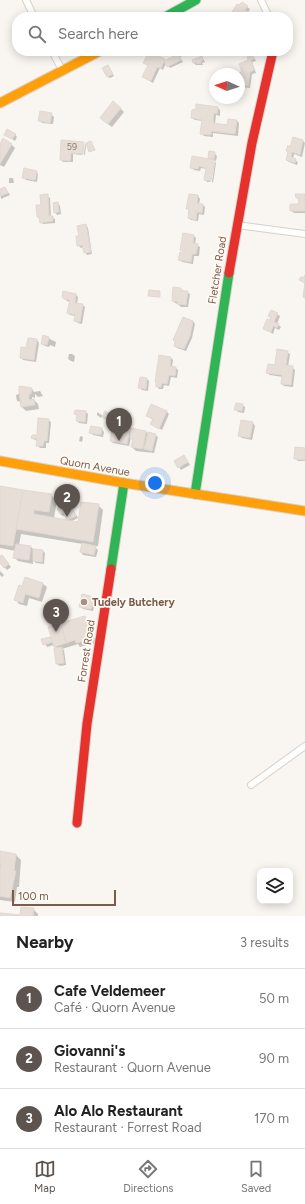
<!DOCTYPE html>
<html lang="en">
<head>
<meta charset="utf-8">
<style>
	:root { --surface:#fff; --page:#f6f6f6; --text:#222; --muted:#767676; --line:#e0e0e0; --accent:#5d544f }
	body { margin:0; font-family:Figtree,sans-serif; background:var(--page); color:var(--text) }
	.controls { position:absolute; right:12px; bottom:12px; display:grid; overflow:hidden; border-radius:8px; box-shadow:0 2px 10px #0003 }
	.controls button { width:36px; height:36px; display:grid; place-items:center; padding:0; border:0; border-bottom:1px solid var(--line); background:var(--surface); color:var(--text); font:20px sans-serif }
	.compass { position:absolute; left:209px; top:68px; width:36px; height:36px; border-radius:50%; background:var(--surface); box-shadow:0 2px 10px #0003; rotate:273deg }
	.scale { position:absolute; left:12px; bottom:10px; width:104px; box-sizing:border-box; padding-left:4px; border:2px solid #7a5c4d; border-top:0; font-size:11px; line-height:14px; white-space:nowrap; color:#7a5c4d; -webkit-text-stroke:3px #fffaf3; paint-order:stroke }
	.you { position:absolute; left:155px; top:483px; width:14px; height:14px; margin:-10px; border:3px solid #fff; border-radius:50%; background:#1a73e8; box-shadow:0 0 0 6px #1a73e833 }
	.badge { display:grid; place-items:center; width:26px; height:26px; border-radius:50%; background:var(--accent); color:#fff; font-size:13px; font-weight:700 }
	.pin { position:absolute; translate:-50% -33px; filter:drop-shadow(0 1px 2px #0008) }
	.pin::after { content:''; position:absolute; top:21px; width:14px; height:12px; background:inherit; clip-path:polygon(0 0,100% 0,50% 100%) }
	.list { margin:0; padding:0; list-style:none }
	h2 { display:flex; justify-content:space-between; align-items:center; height:52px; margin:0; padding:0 16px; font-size:17px }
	h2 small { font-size:13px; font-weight:400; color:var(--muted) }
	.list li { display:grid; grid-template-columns:26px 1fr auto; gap:12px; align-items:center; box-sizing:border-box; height:60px; padding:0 16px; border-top:1px solid var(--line) }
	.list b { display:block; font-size:15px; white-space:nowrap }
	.list p { margin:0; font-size:13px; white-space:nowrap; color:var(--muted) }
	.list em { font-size:13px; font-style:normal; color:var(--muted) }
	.icon { flex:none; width:22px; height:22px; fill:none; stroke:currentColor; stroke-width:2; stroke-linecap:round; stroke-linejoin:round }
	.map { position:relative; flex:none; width:305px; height:916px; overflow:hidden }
	.search { position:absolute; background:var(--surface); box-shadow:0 2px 10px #0003; left:12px; right:12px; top:12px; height:44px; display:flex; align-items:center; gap:10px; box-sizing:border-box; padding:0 14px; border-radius:16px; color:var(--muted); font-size:15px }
	.sheet { height:232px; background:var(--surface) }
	nav { display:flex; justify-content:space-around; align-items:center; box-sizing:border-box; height:56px; border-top:1px solid var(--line); background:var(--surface); font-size:11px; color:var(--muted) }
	nav a { display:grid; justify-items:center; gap:2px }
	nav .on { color:var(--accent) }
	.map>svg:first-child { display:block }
	.shadow { fill:#0003 }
	.building { fill:#e6ded7; stroke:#e2d8d2 }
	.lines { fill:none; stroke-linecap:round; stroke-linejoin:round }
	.street-casing { stroke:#d7d1cb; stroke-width:8 }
	.fast-casing { stroke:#d9d2cb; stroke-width:11 }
	.slow-casing { stroke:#d9d2cb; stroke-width:11 }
	.jam-casing { stroke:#d9d2cb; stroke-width:11 }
	.street { stroke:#fefefd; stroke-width:6 }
	.fast { stroke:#30b455; stroke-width:9 }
	.slow { stroke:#ff9f0a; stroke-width:9 }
	.jam { stroke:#e5322d; stroke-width:9 }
	.poi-dot { fill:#a69286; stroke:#fffaf3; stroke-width:1.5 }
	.labels { text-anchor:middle; stroke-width:3.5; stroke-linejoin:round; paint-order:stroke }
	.number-label { font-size:9px; fill:#977e72 }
	.street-label { font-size:11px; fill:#7a5c4d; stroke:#fffaf3 }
	.poi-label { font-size:11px; font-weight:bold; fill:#7a5c4d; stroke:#fffaf3; text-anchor:start }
</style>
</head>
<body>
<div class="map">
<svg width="305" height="916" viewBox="0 0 305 916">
	<rect width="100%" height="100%" fill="#f9f5f0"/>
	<!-- shadow -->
	<path class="shadow" d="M238,6L247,7L250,9L248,12L253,17H231Z
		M175,51H180L182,56L180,57L183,62L170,68L166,63L163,70L160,68L153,83L143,77L148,66L145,63L164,60L166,62L178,56Z
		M252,51H259L260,53L255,54Z
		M253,56L256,61L252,62L256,73L252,74L250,88L241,87L239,84L241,73H243Z
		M202,57L205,62L202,63L203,65H196L194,63Z
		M108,66L114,76L110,78L107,76Z
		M120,108L124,112L112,127L105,122Z
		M218,108L220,110V116L216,115L215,124L228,126L237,121L239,123L238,136L213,133V137L204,136L201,133L203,121L195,120L192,118Z
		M51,114L54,117L53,124L42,123L39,120Z
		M5,134H15L17,137L15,141Z
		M294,139L303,141L305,143L302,157L294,154L293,159L298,162L297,165L289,162L287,160Z
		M83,143L82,155L73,154V162H63L61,159Z
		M11,144L15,148L4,167L0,165V146Z
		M85,144L86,145L85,155H84Z
		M214,153L217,156L216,161L213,160L210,182H207L205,179L207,169L201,168L200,171L194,170L191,167L212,161L209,158Z
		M215,162L216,163L213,183L212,182Z
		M36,172L38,174L37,182L26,180L23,177Z
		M9,178H13L14,183H9Z
		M5,188L10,195L1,199L0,190Z
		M190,195L198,196L200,199L199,204L203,205L205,207L204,215L199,214L198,221L191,220L189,218L190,211L187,208Z
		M305,195V213H294L291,210L300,205L299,200L297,197Z
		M47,196L50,198L51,217L55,219V223L43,224L38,216Z
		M58,203L60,206L61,214L57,215L55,212Z
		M86,225L88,228L92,254L87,255L85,252L84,247L81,248L78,245L80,237Z
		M194,236L196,238L195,244L200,247L199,256H194L193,264L182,262L180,260L183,254V252L181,250Z
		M180,289L190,294L188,307H181L178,304L175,303L173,301Z
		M64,292L76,295L78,297L77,304L82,305L85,307L82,324L78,323L75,321L76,316L70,315L68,313L70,302L67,301L63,297Z
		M271,311L280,316L277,324L281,327L279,330L275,328L273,334L264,328L270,321L271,318L269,316Z
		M193,321L195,324L192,338L186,351L177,348L175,345Z
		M48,338L56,342L55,347L50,345L49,347L45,346L42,344Z
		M29,339L37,340L39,343L36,362L23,360L21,357L27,349Z
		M287,352L290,354L288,367H292L295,370L293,387L284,386L282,384L283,377L270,375L267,373L276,366Z
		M69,354H72L75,356L74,362L71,361L68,359Z
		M171,358L173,360L172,367L176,368L178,370L177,378L171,377L169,386L164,385L163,389H159L157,386Z
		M147,379L149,381L148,391L142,390L139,387Z
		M32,389L34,392L40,391L43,396L38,397L35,394V398L32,397V400H34L38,404L39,409L26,411L22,407L21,402L17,401L16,395Z
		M242,405L245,407L244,413L238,412L236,409Z
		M86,412L88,414L87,424L79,423L77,421L78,416L75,414Z
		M97,412L103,416L114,417L116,419L114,424L102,416L101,418L97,415Z
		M167,412L169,414L162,430L151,424L153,420L147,416Z
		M48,420L51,422L49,443H46V448H40L37,445L38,441L35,440L32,438L38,436Z
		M242,421L253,423L255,426L252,440L242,438L239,435Z
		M130,427L132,429L146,432L149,434L155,435L158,437L154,453L136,451L132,447L133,440L131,438L129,446L113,443L111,441Z
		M102,429L104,432L103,437L93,435L90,432Z
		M80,436L83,437L82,442L79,441Z
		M305,449V461H298L295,458Z
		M184,456L190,465L181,470L176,461Z
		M0,488L51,495L57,500L54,518L79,523L98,505L103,510L98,546H94L98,550L96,557L83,555L81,552L83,544L21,534L19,545L31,547L34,550L43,551L45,553L44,564L36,563L33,560V564L18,561L14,557L16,551L0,548Z
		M70,504L78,518L70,522L66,515L63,516L60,514Z
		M2,556L11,567L7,570L0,562V558Z
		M0,571L4,575L2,577L0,575Z
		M26,578L43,584L47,587L42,602L29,598L27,606L19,604L16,600L23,587Z
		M93,598L96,600L93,611L83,609L80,606Z
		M85,618L89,621L96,643L80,647L78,644L62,649L64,650L66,665L60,666L57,664V649L54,645L47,647L43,640L52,637Z
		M0,852L16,855L21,860L19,887H17L15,902L0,900V871L2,868H0Z
		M33,909L38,914V916H21Z"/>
	<!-- building -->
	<path class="building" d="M242,2L248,6L245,10L252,14L250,17H231L232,16L230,15L237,4L239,5Z
		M174,51H180L181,53L178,54L181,60L167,67L164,61L176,55Z
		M152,53L165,59L161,68L157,67L151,81L142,77L148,65L143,63L148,54L151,55Z
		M253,55L254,59L251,60L254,70L250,72L248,86L239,85L240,72H242L239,64L248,60L247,57Z
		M202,56L203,60L201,61V63L197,64L196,62L193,63L192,60Z
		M108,65L113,74L107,77L102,68Z
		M113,101L121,108L108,124L100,118Z
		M196,104L218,107L217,114L214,113L213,123L227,125L228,119L237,120L235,134L211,131V135L200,134L202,120L191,118L192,110L196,109Z
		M40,111L52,113L50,123L38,121Z
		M7,129L16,134L12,139L4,135Z
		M293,137L303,140L300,155L292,152L291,157L296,159L295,163L286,160L288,152L286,151L288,145L290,147Z
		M3,138L12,144L0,164V144Z
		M61,140L84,142L83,154L71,153L70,161L60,160Z
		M91,141L95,150L89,152L86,143Z
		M209,151L215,152L214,159L208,158Z
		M192,156L215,160L211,181L204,180L206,168L199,166L198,169L190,168Z
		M24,168L37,171L35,180L22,178Z
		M5,187L8,193L0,196V189Z
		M48,194L49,216H53V221L40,223L39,217H37L36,205H41L40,195Z
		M189,194L198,195L197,203L203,204L202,213L197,212L196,220L188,218L189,209H186Z
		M295,194H305V211H290V204H299L298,198H296Z
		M58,202L59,212L54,213L53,203Z
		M86,224L91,252L84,253L82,245L77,246L76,236H79L77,226Z
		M183,233L194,235L193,243L198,244L196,254H192L191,262L178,260L180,252L182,253L183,251L180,250Z
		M305,275V298L303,297L305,283L299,280L301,277H304Z
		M173,287L181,288V291H188L186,305L177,304L178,302L172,301Z
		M149,290L160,291V297L148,296Z
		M63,291L76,294L75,303L83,304L80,322L74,321L75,315L67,313L70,300L64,299L62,297Z
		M271,310L278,313L274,322L279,324L277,328L273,326L271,332L263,329L267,319L270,320L271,317L268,316Z
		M183,317L193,321L190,336L184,349L174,346L175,341L173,340Z
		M43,335L49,337L47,345L41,344Z
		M28,338L37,339L34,360L20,358L21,347L26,348Z
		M277,349L288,351L286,365L293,366L291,385L281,384L282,375L266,373L268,364L275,365Z
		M159,355L171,357L170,366L176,367L175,376L169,375L167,384L162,383L161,387H156V382H155Z
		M140,377L147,378L146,389L138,388Z
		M19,386L32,388L31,394H29V400L34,399L35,405L21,407L19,392Z
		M236,403L243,404L242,411L234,410Z
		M151,404L167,411L159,429L150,424L153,419L146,416Z
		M75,410L86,411L85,422L76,421L77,415L74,414Z
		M105,411L114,416L111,422L102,417Z
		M38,418L49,419L47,441H44L43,446H36L37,439L31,438L32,435H37Z
		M241,420L253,422L250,438L238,436Z
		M113,423L130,426L127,444L110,441Z
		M91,426L102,428L101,435L89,433Z
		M131,428L146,431L143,449L131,447L133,439L130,438Z
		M148,432L156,434L152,451L144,449Z
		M295,447L305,448V460L294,459Z
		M184,455L188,462L178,468L174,461Z
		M0,486L23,490L13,546L0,544Z
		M23,490L52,494L49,512L34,510V514L78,522L81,502L99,504L93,542L16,529Z
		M70,503L76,516L67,520L63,512L60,514L57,509Z
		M82,543L96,546L94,555L80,552Z
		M16,544L31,546L29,560L13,558Z
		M33,549L43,550L42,562L33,561Z
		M2,555L9,564L4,568L0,563V556Z
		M25,577L43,583L39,598L25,594L23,603L14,600L19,585L22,586Z
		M82,594L94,597L91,609L79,607Z
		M85,616L93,639L76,643L75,640L66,643L61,623Z
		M61,623L66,643L54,647L48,627Z
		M51,637L53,642L43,645L41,639Z
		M62,647L64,663L56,664L54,648Z
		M0,851L16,854L14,871H16L10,898L0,896V870L1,864H0Z
		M21,907L34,908L33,916H0V913L20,915Z"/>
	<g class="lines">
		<defs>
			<path id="street" d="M26,0L34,17
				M261,0L269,17
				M52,51L62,70
				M237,225L305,234
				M251,785L305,746"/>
			<path id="fast" d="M165,17L196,0
				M195,494L229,273
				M111,569L124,483"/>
			<path id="slow" d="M0,103L100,51
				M0,461L124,483L305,511"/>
			<path id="jam" d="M229,273L252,143L273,51
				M77,823L87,724L111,569"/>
		</defs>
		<!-- street casing -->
		<use href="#street" class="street-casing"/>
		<!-- fast casing -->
		<use href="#fast" class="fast-casing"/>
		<!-- slow casing -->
		<use href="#slow" class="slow-casing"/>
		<!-- jam casing -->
		<use href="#jam" class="jam-casing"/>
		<!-- street -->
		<use href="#street" class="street"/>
		<!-- fast -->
		<use href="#fast" class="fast"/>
		<!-- slow -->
		<use href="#slow" class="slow"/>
		<!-- jam -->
		<use href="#jam" class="jam"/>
	</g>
	<!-- markers -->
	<circle class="poi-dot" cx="84" cy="602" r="4"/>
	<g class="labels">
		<!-- number labels -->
		<g class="number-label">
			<text x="72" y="150">59</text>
		</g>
		<!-- street labels -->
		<g class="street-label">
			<text transform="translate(217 270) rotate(-81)" y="4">Fletcher Road</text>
			<text transform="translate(95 466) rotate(10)" y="4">Quorn Avenue</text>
			<text transform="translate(86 651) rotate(-81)" y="4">Forrest Road</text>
		</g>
		<!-- poi labels -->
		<g class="poi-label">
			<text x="92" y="606">Tudely Butchery</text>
		</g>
	</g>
</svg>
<div class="controls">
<button><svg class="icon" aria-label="layers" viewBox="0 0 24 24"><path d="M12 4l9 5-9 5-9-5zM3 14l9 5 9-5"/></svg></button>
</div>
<svg class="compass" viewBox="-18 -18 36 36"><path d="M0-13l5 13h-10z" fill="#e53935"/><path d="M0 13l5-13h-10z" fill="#767676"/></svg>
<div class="scale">100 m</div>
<div class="you"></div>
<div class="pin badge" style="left:119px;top:441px">1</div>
<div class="pin badge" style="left:67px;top:517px">2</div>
<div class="pin badge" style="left:56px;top:632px">3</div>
<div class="search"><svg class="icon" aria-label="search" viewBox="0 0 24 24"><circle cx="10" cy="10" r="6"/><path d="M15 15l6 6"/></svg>Search here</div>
</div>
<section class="sheet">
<h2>Nearby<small>3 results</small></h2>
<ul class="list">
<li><span class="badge">1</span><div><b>Cafe Veldemeer</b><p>Café · Quorn Avenue</p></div><em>50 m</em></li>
<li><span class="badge">2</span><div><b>Giovanni's</b><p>Restaurant · Quorn Avenue</p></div><em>90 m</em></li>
<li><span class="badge">3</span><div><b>Alo Alo Restaurant</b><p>Restaurant · Forrest Road</p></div><em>170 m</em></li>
</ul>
</section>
<nav>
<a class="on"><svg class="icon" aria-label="map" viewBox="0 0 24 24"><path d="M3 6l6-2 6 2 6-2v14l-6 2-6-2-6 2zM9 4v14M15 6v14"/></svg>Map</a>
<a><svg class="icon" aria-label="directions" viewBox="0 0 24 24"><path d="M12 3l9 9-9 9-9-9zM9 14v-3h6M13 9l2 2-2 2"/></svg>Directions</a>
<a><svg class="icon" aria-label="saved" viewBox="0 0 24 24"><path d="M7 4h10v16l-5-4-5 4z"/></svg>Saved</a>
</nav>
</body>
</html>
